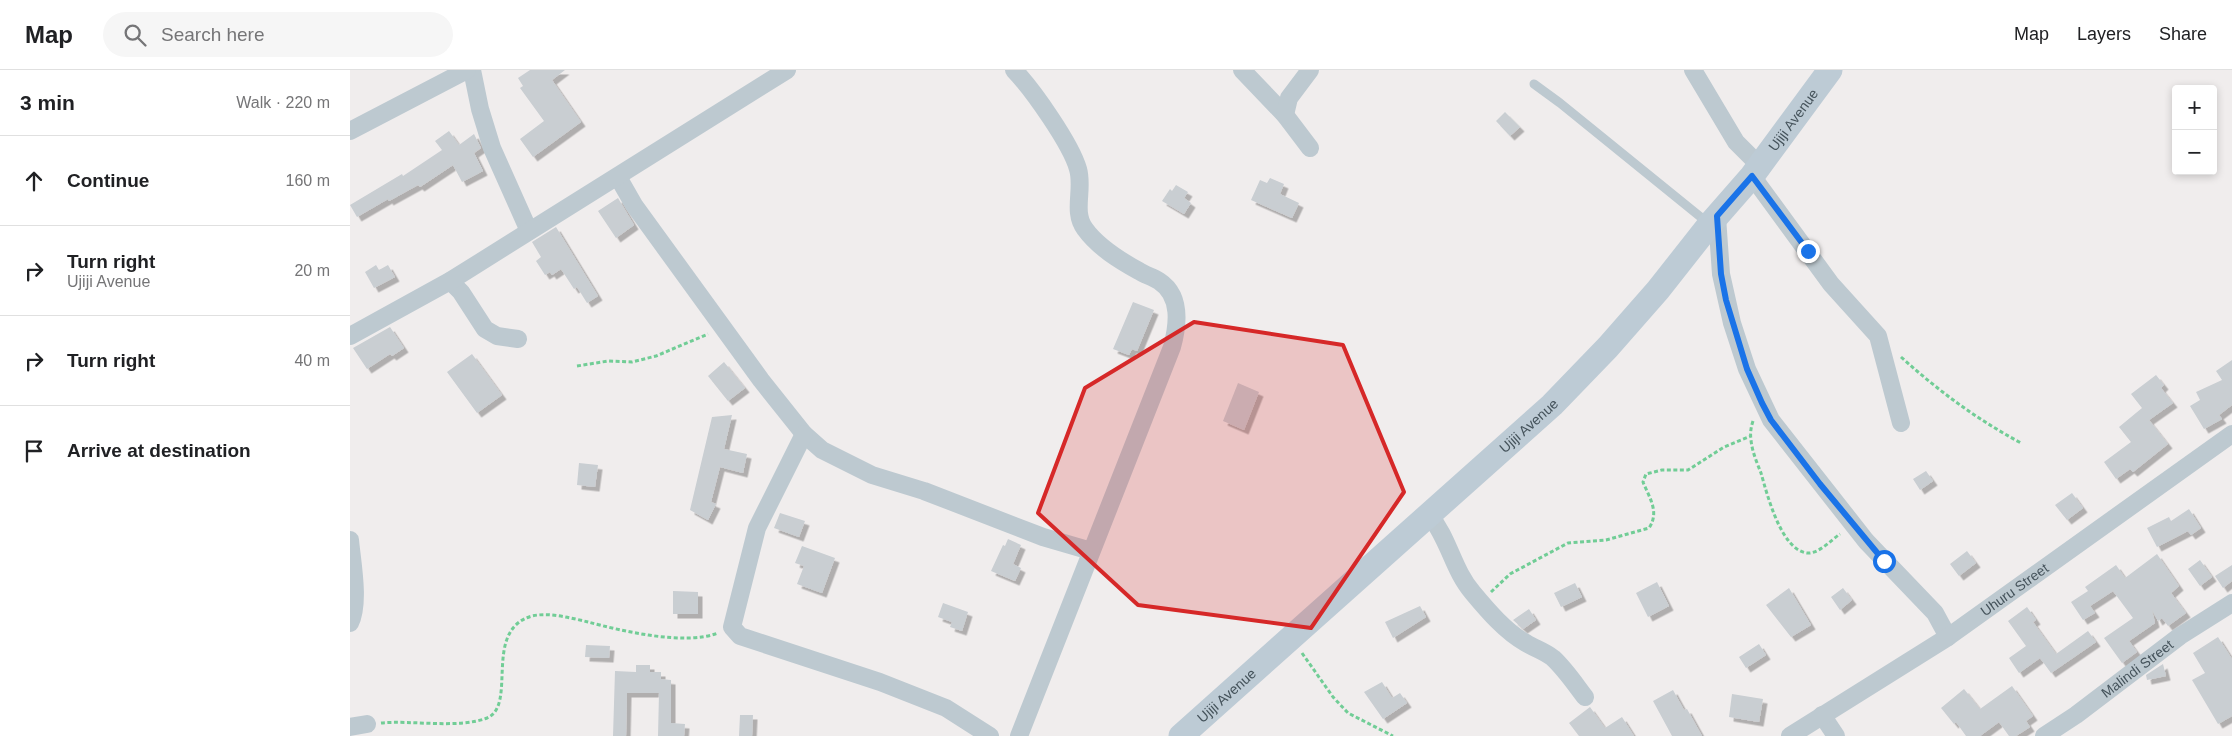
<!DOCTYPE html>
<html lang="en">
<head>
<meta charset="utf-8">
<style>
	:root { --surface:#fff; --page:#f6f6f6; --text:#202124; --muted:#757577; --line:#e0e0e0 }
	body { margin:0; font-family:Arial,sans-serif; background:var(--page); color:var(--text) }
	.controls { position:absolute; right:15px; top:15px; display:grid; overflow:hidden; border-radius:5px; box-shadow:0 2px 8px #0003 }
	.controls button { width:45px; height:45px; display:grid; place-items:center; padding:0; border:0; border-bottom:1px solid var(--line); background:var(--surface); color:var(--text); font:25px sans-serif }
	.stop { position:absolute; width:15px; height:15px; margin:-11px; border:4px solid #1a73e8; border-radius:50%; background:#fff }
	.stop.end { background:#1a73e8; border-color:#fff; box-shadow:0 1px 5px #0008 }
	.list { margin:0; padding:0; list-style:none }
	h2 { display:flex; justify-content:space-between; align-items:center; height:65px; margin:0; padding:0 20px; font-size:21px }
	h2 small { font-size:16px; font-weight:400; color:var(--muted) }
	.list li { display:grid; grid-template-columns:32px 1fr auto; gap:15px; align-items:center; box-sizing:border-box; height:90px; padding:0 20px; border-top:1px solid var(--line) }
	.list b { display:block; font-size:19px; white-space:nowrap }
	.list p { margin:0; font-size:16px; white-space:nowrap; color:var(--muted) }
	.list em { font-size:16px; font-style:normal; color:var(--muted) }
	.icon { flex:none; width:28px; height:28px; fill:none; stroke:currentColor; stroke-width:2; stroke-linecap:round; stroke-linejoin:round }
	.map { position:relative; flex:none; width:1882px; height:666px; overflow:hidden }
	header { display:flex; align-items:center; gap:30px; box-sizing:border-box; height:70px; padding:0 25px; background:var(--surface); border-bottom:1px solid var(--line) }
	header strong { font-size:24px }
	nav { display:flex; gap:28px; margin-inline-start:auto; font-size:18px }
	.search { width:350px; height:45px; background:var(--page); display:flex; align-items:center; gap:12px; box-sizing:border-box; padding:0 18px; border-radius:28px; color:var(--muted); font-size:19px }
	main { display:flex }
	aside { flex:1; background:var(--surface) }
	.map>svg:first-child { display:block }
	.building { fill:#c9ced2; filter:url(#shadow) }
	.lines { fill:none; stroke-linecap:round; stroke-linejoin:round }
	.path { stroke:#71cd96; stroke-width:3; stroke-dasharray:4 2.5; stroke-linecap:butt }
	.lane { stroke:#bdc9d0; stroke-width:9 }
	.street { stroke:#bdc9d0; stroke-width:18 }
	.secondary { stroke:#bdcbd5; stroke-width:25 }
	.route { stroke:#1a73e8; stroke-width:6 }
	.marked { fill:#d62828; fill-opacity:0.2; stroke:#d62828; stroke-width:4; stroke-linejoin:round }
	.labels { text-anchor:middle; stroke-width:5; stroke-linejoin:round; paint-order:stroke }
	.street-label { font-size:14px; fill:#45535b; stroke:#fff }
</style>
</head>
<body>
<header>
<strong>Map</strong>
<div class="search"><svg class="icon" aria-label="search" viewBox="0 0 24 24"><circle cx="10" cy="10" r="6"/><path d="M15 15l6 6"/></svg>Search here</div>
<nav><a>Map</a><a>Layers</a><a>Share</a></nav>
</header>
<main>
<aside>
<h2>3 min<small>Walk · 220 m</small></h2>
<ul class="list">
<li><svg class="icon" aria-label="ahead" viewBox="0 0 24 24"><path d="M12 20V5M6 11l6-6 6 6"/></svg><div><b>Continue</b></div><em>160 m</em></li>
<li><svg class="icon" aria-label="right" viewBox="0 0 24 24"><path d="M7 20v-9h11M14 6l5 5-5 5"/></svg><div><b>Turn right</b><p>Ujiji Avenue</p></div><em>20 m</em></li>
<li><svg class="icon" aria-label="right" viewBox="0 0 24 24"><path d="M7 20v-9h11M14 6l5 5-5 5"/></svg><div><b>Turn right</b></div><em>40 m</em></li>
<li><svg class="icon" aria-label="arrive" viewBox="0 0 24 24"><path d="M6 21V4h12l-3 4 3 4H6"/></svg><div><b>Arrive at destination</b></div></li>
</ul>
</aside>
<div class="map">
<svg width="1882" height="666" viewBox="0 0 1882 666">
	<defs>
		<filter id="shadow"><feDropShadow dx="4.5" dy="4.5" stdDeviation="0" flood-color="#0004"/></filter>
	</defs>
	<rect width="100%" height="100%" fill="#f0eded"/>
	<!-- building -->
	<path class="building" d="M180,0H215L202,10L231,52L183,87L170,69L194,51L170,18L173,16L168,8Z
		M1155,42L1170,57L1160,66L1146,51Z
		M99,61L109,75L124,64L131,78L124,83L133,101L112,112L103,95L70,117L68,115L39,131L38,129L7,147L0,135L52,104L53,106L92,80L85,71Z
		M920,108L934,114L930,124L949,133L942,148L901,130L910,110L917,113Z
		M826,115L838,122L834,128L841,133L834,144L812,131L820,119L822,121Z
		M268,128L284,155L266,168L248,141Z
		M206,157L248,226L237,233L227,217L224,219L211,199L202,205L200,202L195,205L186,191L191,187L182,172Z
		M26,195L29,200L38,195L45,207L24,218L15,202Z
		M783,232L804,240L787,281L782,279L779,285L763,279Z
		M40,257L54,278L42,286L40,284L17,299L3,278Z
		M122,284L152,325L127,343L97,302Z
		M1882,290V335L1869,345L1872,349L1854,359L1840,336L1850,330L1846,322L1872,310L1866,301Z
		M374,292L395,318L378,331L358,306Z
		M1806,305L1814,315L1811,318L1823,333L1799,350L1818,374L1783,402L1780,399L1766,409L1754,392L1781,372L1769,357L1792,338L1781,324Z
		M888,313L909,322L894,360L873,351Z
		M382,345L374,379L397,384L393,403L370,397L361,432L366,434L358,450L340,440L362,347Z
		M229,393L248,395L245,417L227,415Z
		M1576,401L1583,411L1570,420L1563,409Z
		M1722,423L1733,438L1717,450L1705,435Z
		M1839,439L1851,458L1841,465L1838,461L1807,477L1797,458L1819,447L1821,451Z
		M430,443L455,451L449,467L424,458Z
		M658,469L671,475L663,494L671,498L665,511L641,501L653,475L655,476Z
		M452,476L485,488L472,523L447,514L454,496L445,493Z
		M1617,481L1626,493L1609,506L1600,494Z
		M1807,484L1829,516L1821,523L1836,543L1818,556L1812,548L1808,551L1802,540L1805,553L1779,571L1787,582L1772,593L1754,568L1783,548L1763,521L1740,536L1745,543L1733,550L1721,532L1738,521L1735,517L1766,495L1775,508Z
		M1850,490L1862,507L1850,516L1838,499Z
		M1882,495V511L1873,518L1865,506Z
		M1307,512L1319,536L1298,547L1286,523Z
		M1225,513L1232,527L1211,537L1204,523Z
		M1439,518L1461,555L1441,567L1416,535Z
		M1493,518L1502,530L1490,540L1481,527Z
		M323,521L348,522V544H323Z
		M593,533L618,542L612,561L600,557L602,552L588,547Z
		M1070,536L1076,547L1043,568L1035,552Z
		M1677,537L1686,550L1683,552L1706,584L1738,561L1746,572L1701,603L1690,588L1669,603L1659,588L1676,576L1658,551Z
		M1179,539L1186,550L1173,559L1163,550Z
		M1868,567L1882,589V646L1868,654L1842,610L1855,603L1843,583Z
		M1409,574L1416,585L1396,598L1389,587Z
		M236,575L260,576L259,588L235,587Z
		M1813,594L1816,606L1797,610L1796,605Z
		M286,595H300V602H311V609L321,610V653L335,654L334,666H308L309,623H277L276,666H263L265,601L286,602Z
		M1032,612L1042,628L1050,623L1057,633L1033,649L1014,622Z
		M1662,616L1683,646L1676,651L1680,657L1666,666H1659L1649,652L1630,666H1616L1606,652L1604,654L1591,638L1614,619L1630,639Z
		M1323,620L1334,640L1337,639L1352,666H1322L1303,631Z
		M1382,624L1413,629L1409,652L1379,647Z
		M1240,637L1255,658L1272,647L1284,666H1229L1219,653Z
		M390,645H403L402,666H389Z"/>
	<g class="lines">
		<!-- path -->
		<path class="path" d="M1551,287C1590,322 1625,348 1671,373
			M227,296L258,291L282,292L306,286L358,264
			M1403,351C1401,357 1400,363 1401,370C1402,381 1407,393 1411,403C1417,424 1431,480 1457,483C1469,484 1481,470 1490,464
			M1141,522L1160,504L1218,473L1256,470L1299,458C1310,442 1299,427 1293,412L1296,404L1312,400H1338L1374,377L1401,366
			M952,583L983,627L998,643L1043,666
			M31,653C62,650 108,659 137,648C168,635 132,560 182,546C199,542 221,548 238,552C272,561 335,576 368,563"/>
		<!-- lane -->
		<path class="lane" d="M1184,14L1210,33L1358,153"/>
		<!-- street -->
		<g class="street">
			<path d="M122,0L130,39L142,78L179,161"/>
			<path d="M664,0C683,20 721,74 728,99C734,119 722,142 735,159C748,177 769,190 789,201C795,205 803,207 809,211C832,226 828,255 822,277L669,666"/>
			<path d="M892,0L935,45L960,78"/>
			<path d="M1343,0L1386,72L1409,95"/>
			<path d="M935,45L939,28L960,0"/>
			<path d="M0,61L117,0"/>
			<path d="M1402,106L1481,214L1528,266L1551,353"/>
			<path d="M268,107L284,135L411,310L454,364L472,380L522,405L574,421L693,467L741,481"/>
			<path d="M1367,147L1371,204L1382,253L1397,299L1421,350L1516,471L1585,543L1598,567"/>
			<path d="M100,211L111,222L135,259L147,266L168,269"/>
			<path d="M0,266L100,211L437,0"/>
			<path d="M454,364L407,458L382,557L390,566L530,612L596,638L640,666"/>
			<path d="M1080,446C1099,469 1103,500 1123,523C1138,541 1156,562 1176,573C1186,579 1194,581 1203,588C1215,599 1225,614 1235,627"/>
			<path d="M0,470C2,492 10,533 0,553"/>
			<path d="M1472,645L1486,666"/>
			<path d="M0,657L17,654"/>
			<path id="s1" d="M1440,666L1598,567L1882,364"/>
			<path id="s2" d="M1694,666L1726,645L1830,566L1882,533"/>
		</g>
		<!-- secondary -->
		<path class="secondary" id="s3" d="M831,666L1202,335L1258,277L1308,220L1360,154L1402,106L1480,0"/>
	</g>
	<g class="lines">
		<!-- route -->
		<path class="route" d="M1458,181L1402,106L1367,146L1371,204L1376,230L1397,299L1412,333L1421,350L1470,414L1534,491"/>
	</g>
	<!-- marked area -->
	<path class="marked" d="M844,252L993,275L1054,422L961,558L788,535L688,443L735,318Z"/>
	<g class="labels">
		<!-- street labels -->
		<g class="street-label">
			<text dy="5" stroke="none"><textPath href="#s3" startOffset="871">Ujiji Avenue</textPath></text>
			<text dy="5" stroke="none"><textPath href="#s3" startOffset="466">Ujiji Avenue</textPath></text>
			<text dy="5" stroke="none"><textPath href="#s1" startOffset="268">Uhuru Street</textPath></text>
			<text dy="5" stroke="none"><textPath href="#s2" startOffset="115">Malindi Street</textPath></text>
			<text dy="5" stroke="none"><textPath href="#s3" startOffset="61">Ujiji Avenue</textPath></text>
		</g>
	</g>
</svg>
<div class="controls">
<button>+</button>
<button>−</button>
</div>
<div class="stop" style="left:1534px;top:491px"></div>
<div class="stop end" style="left:1458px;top:181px"></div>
</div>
</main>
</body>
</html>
